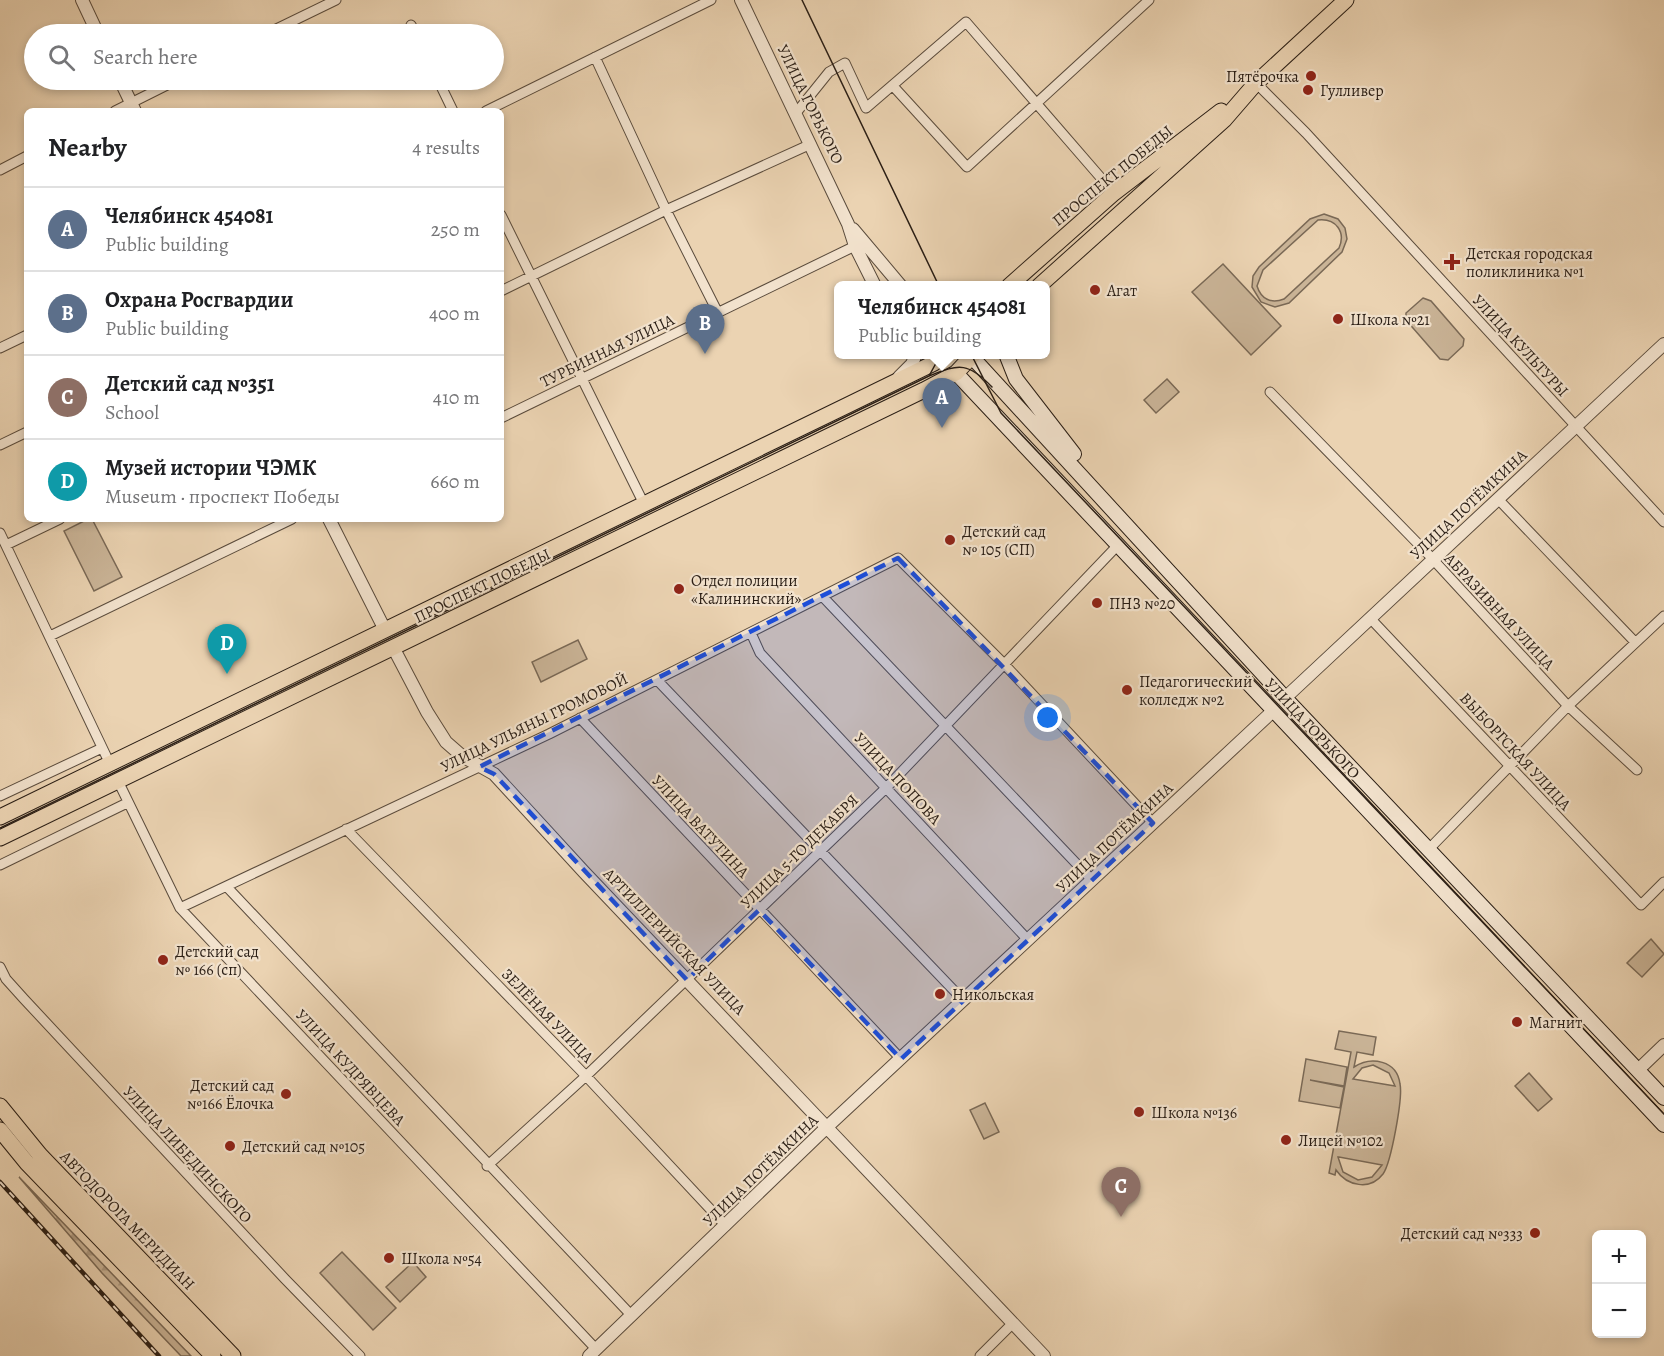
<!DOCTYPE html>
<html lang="en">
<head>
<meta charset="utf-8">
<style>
	:root { --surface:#fff; --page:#f6f6f6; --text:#202124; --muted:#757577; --line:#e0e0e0; --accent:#ea580c }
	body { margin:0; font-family:Alegreya,serif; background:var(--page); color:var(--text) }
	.controls { position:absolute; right:18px; bottom:18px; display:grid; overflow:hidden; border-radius:9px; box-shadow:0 3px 9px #0003 }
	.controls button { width:54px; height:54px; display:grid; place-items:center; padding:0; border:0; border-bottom:2px solid var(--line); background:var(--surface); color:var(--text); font:30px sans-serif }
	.you { position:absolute; left:1048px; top:718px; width:21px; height:21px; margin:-15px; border:4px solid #fff; border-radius:50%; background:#1a73e8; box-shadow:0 0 0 9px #1a73e833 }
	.badge { display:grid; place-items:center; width:39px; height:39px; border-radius:50%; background:var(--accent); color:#fff; font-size:20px; font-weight:700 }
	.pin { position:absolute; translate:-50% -50px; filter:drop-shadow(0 2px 3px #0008) }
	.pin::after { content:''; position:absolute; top:32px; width:21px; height:18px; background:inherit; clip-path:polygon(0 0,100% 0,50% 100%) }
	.popup { position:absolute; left:834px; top:281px; width:216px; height:78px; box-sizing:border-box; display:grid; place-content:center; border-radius:9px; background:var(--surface); filter:drop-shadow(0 2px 4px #0005); font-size:20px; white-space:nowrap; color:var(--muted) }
	.popup b { font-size:22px; color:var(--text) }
	.popup::after { content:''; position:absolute; left:50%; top:100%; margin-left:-12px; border:12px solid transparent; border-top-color:var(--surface) }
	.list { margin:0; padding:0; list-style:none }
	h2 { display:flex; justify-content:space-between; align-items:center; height:78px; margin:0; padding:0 24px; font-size:26px }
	h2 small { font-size:20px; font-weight:400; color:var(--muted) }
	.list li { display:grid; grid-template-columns:39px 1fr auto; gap:18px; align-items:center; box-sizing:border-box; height:84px; padding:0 24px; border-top:2px solid var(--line) }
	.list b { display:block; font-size:22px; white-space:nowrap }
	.list p { margin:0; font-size:20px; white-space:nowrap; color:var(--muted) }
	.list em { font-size:20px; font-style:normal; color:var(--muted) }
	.icon { flex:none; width:33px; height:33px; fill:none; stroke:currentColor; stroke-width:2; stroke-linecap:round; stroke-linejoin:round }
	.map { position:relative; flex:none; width:1664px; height:1356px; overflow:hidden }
	.search { position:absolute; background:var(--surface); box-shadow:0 3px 9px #0003; left:24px; top:24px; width:480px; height:66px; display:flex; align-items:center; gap:15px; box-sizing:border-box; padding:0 21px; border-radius:33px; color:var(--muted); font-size:22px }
	.panel { position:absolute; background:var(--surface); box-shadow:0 3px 9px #0003; left:24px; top:108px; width:480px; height:414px; border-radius:9px }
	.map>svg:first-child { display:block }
	.forest { fill:url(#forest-firs); stroke:#7a6956; stroke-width:1.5 }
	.pitch { fill:#cab497; stroke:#7a6956; stroke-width:1.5; fill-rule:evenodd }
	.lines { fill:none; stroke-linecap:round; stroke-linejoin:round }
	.minor-casing { stroke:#5a4b3c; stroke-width:11 }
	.tertiary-casing { stroke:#5a4b3c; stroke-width:14 }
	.secondary-casing { stroke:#2a1e15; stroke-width:16 }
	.primary-casing { stroke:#2a1e15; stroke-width:17 }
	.minor { stroke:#f2e2cd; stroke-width:9 }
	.tertiary { stroke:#f2e2cd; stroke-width:12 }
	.secondary { stroke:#f2e2cd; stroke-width:14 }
	.primary { stroke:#ebd3b2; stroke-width:15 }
	.tram { stroke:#2a1e15; stroke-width:1.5 }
	.rail-casing { stroke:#2a1e15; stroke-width:4.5 }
	.rail { stroke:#f2e2cd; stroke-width:2; stroke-dasharray:7; stroke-linecap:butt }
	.marked { fill:#1d4ed8; fill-opacity:0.2; stroke:#1d4ed8; stroke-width:4.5; stroke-dasharray:12 8; stroke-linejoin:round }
	.poi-dot { fill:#8f2418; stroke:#f2e2cd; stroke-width:2 }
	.labels { text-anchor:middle; stroke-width:4.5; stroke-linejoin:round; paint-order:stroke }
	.poi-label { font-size:16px; fill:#2a1e15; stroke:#f2e2cd; text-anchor:start }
	.street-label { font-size:16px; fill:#2a1e15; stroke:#f2e2cd }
</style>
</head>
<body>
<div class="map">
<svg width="1664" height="1356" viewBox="0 0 1664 1356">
	<defs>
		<pattern id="forest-firs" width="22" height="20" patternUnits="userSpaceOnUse" patternTransform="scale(1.5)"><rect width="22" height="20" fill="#cab497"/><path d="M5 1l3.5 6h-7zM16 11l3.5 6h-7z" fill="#ae9a81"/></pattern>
	</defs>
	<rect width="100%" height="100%" fill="#ebd3b2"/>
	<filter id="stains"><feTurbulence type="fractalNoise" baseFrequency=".00333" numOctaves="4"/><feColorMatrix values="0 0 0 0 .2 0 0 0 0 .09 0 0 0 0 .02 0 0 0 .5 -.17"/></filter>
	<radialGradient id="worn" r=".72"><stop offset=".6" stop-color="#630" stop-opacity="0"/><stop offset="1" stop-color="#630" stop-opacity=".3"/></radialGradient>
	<!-- forest -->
	<path class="forest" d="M19,1177L191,1356H181L102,1273Z"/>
	<!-- pitch -->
	<path class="pitch" d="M1324,214L1338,219L1345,228L1347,239L1342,252L1289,303L1275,307L1261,302L1252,287L1253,276L1259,267L1310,219ZM1318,220C1336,218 1346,232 1339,248L1284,299C1271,304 1261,299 1257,286L1263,270Z
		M1223,264L1281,326L1251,355L1192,292Z
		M1423,298L1431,301L1464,339L1463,346L1448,360L1440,359L1406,320V313Z
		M1167,379L1179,392L1156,413L1144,400Z
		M88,519H92L122,577L94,591L64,531Z
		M578,640L587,659L541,682L532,662Z
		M1651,939L1664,954L1642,977L1627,963Z
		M1339,1031L1376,1037L1373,1055L1357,1052L1354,1067C1371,1056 1397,1060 1400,1084C1403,1098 1391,1163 1383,1174C1370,1191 1347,1186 1336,1170L1335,1175L1329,1173L1351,1052L1335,1049ZM1373,1065L1389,1073L1395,1086L1353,1079L1362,1068ZM1338,1157H1339L1382,1165L1372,1177L1358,1180L1343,1172Z
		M1306,1059L1347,1067L1344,1086L1310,1080L1344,1087L1340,1108L1299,1101Z
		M1529,1073L1552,1099L1538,1111L1515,1086Z
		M985,1103L999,1132L984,1139L970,1110Z
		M342,1252L396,1308L373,1330L320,1273Z
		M413,1262L426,1277L400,1302L386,1287Z"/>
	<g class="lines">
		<defs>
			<path id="minor" d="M411,25L416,34
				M266,34L336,0
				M595,57L666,210L718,313
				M438,80L453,111
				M1256,83L1306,133L1664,522
				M893,86L967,167L1149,0
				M115,111L177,80
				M486,111L711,0
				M796,113L829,72L845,63L866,108L966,22L1114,193
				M0,170L27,156
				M501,215L644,504
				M501,291L666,210L811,144
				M0,348L27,335
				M1270,392L1428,554L1568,706L1637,770
				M501,418L855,246
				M0,445L27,432
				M1498,499L1635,642
				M0,533L110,764
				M6,545L60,519
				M823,597L1092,880
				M1370,618L1641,905L1664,882
				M751,633L760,653L1028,940
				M50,636L292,519
				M657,680L963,1000
				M580,718L901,1059
				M118,781L180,908L596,1349
				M0,796L102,748
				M346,829L586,1076L726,1226
				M1429,849L1568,706L1664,616
				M0,865L127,803
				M227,887L632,1316
				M180,908L549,734L898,558L1004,664L1153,823
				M0,967L6,979L24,999L285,1279L360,1356
				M487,1166L586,1076L887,787L1118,545
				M980,1356L1013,1323"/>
			<path id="tertiary" d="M82,0L98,34
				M741,0L848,224L855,246L875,286
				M120,80L135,111
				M853,229L901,286
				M899,377L912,364L916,354
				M329,519L385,630
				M394,649L427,712L446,742L462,756L494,774L584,872L1044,1356
				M1285,698L1664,344
				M1638,1070L1664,1045
				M589,1356L827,1127L1273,711"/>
			<path id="secondary" d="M1006,354L1016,379L1074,454
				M972,357L1285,698L1664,1098
				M956,373L1664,1125"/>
			<path id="primary" d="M1009,286L1114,193L1221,111
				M1039,286L1224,120L1256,83L1346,0
				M0,817L848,405L934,363L946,354
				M0,838L924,390L956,373L974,354
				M0,1106L40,1155L233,1356
				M0,1130L27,1163L213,1356"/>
		</defs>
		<!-- minor casing -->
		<use href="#minor" class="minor-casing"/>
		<!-- tertiary casing -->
		<use href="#tertiary" class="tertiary-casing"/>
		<!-- secondary casing -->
		<use href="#secondary" class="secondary-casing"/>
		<!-- primary casing -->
		<use href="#primary" class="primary-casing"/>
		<!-- minor -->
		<use href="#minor" class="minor"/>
		<!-- tertiary -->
		<use href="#tertiary" class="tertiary"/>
		<!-- secondary -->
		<use href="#secondary" class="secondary"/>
		<!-- primary -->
		<use href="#primary" class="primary"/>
		<!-- tram -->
		<path class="tram" d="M802,0L939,286
			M971,354L1001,413L1664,1114
			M929,376L941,354
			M0,828L929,376C960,363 969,363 992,387"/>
		<defs>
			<path id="rail" d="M0,1182L159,1356"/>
		</defs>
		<!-- rail casing -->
		<use href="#rail" class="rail-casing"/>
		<!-- rail -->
		<use href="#rail" class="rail"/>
	</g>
	<!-- marked area -->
	<path class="marked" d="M898,558L1153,823L901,1059L759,910L687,980L494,774L479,767Z"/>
	<!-- markers -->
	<g class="poi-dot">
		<circle cx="1311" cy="76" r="6"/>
		<circle cx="1308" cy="90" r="6"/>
		<path d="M1449 253h6v6h6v6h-6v6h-6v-6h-6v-6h6z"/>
		<circle cx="1095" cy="290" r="6"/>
		<circle cx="1338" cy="319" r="6"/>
		<circle cx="950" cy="540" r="6"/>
		<circle cx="679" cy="589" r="6"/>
		<circle cx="1097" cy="603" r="6"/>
		<circle cx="1127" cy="690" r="6"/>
		<circle cx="163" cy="960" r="6"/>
		<circle cx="940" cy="994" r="6"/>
		<circle cx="1517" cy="1022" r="6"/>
		<circle cx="286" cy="1094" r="6"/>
		<circle cx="1139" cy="1112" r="6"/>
		<circle cx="1286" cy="1140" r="6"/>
		<circle cx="230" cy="1146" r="6"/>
		<circle cx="1535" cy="1233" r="6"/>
		<circle cx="389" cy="1258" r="6"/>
	</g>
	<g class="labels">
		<!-- poi labels -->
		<g class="poi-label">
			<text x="1299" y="82" text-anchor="end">Пятёрочка</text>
			<text x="1320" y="96">Гулливер</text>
			<text x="1466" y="259">Детская городская<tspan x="1466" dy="18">поликлиника №1</tspan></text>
			<text x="1107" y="296">Агат</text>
			<text x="1350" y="325">Школа №21</text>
			<text x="962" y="537">Детский сад<tspan x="962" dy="18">№ 105 (СП)</tspan></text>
			<text x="691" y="586">Отдел полиции<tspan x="691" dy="18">«Калининский»</tspan></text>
			<text x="1109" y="609">ПНЗ №20</text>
			<text x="1139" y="687">Педагогический<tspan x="1139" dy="18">колледж №2</tspan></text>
			<text x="175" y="957">Детский сад<tspan x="175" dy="18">№ 166 (сп)</tspan></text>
			<text x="952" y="1000">Никольская</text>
			<text x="1529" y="1028">Магнит</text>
			<text x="274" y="1091" text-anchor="end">Детский сад<tspan x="274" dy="18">№166 Ёлочка</tspan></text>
			<text x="1151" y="1118">Школа №136</text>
			<text x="1298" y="1146">Лицей №102</text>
			<text x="242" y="1152">Детский сад №105</text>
			<text x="1523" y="1239" text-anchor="end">Детский сад №333</text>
			<text x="401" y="1264">Школа №54</text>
		</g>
		<!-- street labels -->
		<g class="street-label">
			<text transform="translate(811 104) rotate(64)" y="6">УЛИЦА ГОРЬКОГО</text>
			<text transform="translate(1112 175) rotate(-39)" y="6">ПРОСПЕКТ ПОБЕДЫ</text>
			<text transform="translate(1521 345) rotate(47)" y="6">УЛИЦА КУЛЬТУРЫ</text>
			<text transform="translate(607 350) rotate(-26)" y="6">ТУРБИННАЯ УЛИЦА</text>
			<text transform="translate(1468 504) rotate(-43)" y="6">УЛИЦА ПОТЁМКИНА</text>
			<text transform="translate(482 585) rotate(-26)" y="6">ПРОСПЕКТ ПОБЕДЫ</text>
			<text transform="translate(1500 611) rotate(47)" y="6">АБРАЗИВНАЯ УЛИЦА</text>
			<text transform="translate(534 722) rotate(-26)" y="6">УЛИЦА УЛЬЯНЫ ГРОМОВОЙ</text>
			<text transform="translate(1313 728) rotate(47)" y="6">УЛИЦА ГОРЬКОГО</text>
			<text transform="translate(1516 751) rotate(47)" y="6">ВЫБОРГСКАЯ УЛИЦА</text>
			<text transform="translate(898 778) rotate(47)" y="6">УЛИЦА ПОПОВА</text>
			<text transform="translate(701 826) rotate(47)" y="6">УЛИЦА ВАТУТИНА</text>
			<text transform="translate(1114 837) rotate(-43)" y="6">УЛИЦА ПОТЁМКИНА</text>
			<text transform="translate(799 851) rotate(-44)" y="6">УЛИЦА 5-ГО ДЕКАБРЯ</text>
			<text transform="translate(675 941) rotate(46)" y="6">АРТИЛЛЕРИЙСКАЯ УЛИЦА</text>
			<text transform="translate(548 1015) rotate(46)" y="6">ЗЕЛЁНАЯ УЛИЦА</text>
			<text transform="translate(351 1067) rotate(47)" y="6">УЛИЦА КУДРЯВЦЕВА</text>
			<text transform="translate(188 1154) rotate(47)" y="6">УЛИЦА ЛИБЕДИНСКОГО</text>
			<text transform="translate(760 1170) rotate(-44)" y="6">УЛИЦА ПОТЁМКИНА</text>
			<text transform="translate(128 1220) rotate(46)" y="6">АВТОДОРОГА МЕРИДИАН</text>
		</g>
	</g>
	<rect width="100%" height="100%" filter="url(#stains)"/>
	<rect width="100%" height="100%" fill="url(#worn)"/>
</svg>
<div class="controls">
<button>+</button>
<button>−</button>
</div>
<div class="you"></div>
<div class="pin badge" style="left:942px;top:428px;background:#5c6f8a">A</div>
<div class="popup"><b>Челябинск 454081</b>Public building</div>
<div class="pin badge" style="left:705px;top:354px;background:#5c6f8a">B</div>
<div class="pin badge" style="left:1121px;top:1217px;background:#8d6e63">C</div>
<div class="pin badge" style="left:227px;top:674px;background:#0f9aa8">D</div>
<div class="search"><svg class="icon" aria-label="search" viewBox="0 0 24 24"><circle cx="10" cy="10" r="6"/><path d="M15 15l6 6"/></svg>Search here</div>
<section class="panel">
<h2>Nearby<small>4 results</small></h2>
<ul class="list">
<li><span class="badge" style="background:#5c6f8a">A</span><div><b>Челябинск 454081</b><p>Public building</p></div><em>250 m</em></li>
<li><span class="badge" style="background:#5c6f8a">B</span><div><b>Охрана Росгвардии</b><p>Public building</p></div><em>400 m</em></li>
<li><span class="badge" style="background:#8d6e63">C</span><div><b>Детский сад №351</b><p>School</p></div><em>410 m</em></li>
<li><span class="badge" style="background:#0f9aa8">D</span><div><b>Музей истории ЧЭМК</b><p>Museum · проспект Победы</p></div><em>660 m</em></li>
</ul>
</section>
</div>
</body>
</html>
